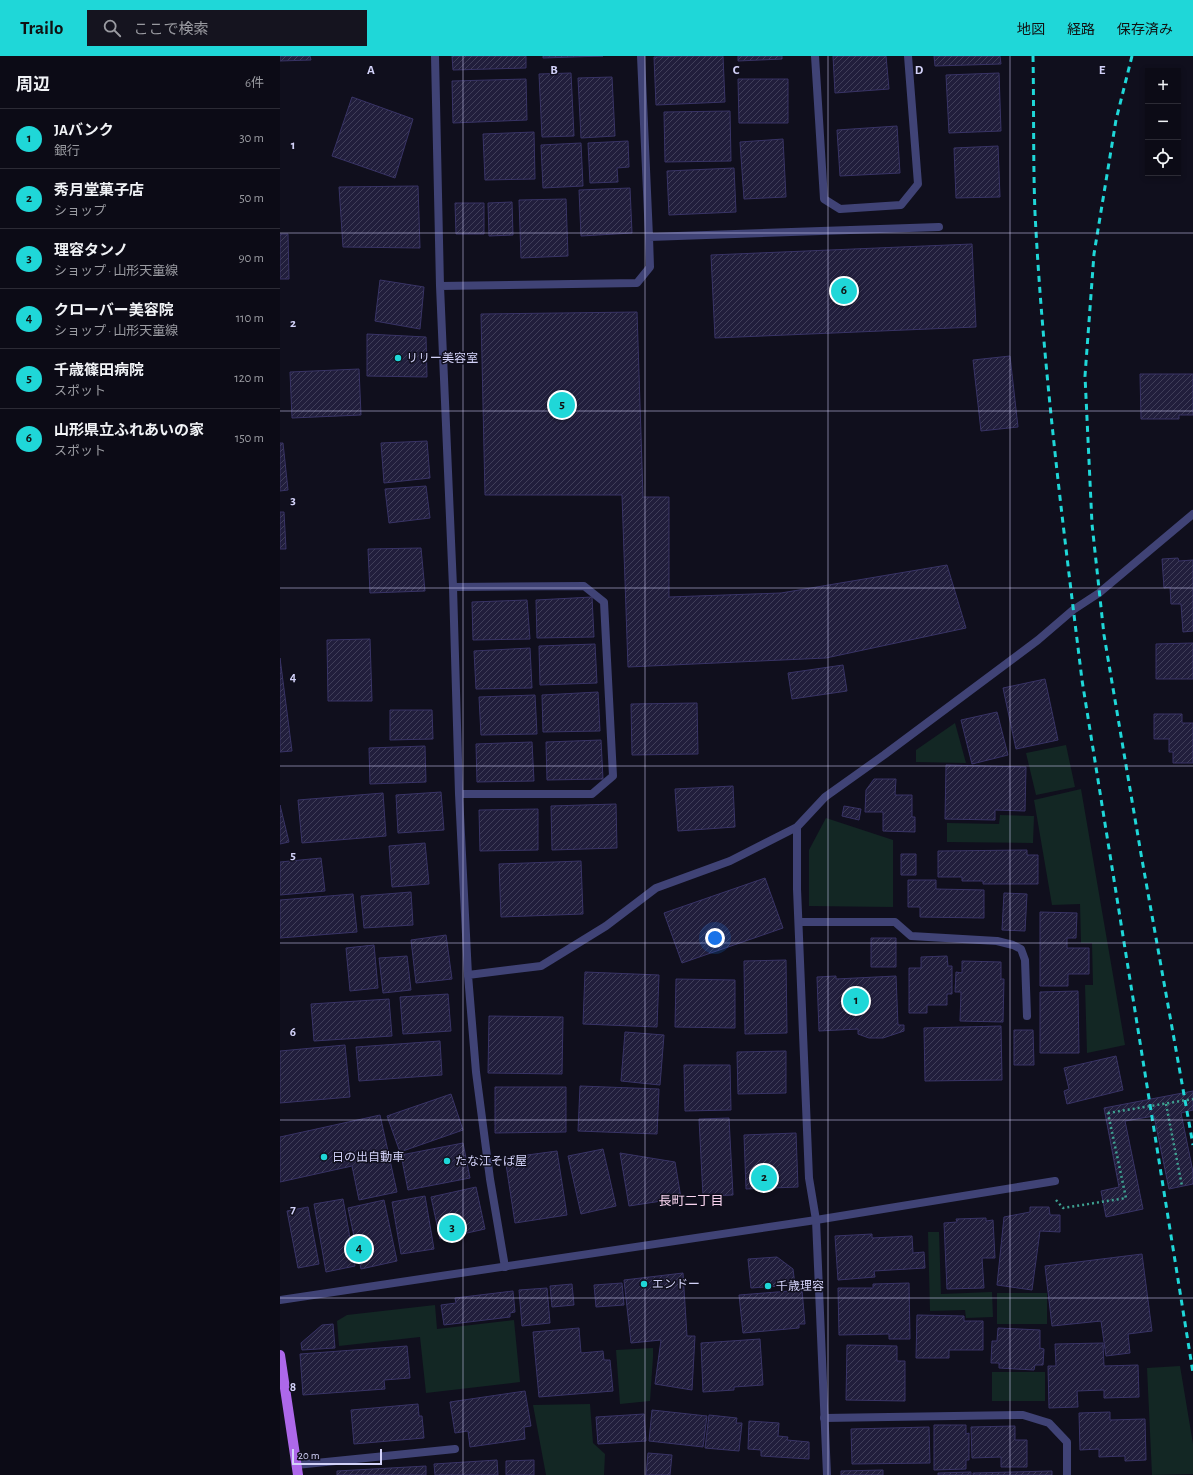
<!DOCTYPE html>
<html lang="ja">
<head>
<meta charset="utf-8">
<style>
	:root { --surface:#0c0b16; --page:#15141f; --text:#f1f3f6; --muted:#9a9ba1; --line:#2c2b35; --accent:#1fd7d8 }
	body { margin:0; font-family:"Alegreya Sans","Noto Sans JP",sans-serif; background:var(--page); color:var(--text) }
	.controls { position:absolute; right:12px; top:12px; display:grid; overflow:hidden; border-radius:0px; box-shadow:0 2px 6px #0003 }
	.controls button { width:36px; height:36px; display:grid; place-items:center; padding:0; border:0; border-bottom:1px solid var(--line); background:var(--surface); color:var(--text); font:20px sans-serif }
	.scale { position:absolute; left:12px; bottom:10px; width:90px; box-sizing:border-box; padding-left:4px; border:2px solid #d3d2f9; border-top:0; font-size:11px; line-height:14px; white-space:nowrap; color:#d3d2f9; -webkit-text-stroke:3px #100f1d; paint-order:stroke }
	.you { position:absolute; left:435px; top:882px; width:14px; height:14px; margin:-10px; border:3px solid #fff; border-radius:50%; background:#1a73e8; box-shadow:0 0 0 6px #1a73e833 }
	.badge { display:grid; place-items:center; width:26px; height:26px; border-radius:50%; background:var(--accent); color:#111; font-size:13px; font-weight:700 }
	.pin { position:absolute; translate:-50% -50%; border:2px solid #fff; box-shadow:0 1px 4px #0006 }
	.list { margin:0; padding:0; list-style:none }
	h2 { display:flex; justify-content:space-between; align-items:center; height:52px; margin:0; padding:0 16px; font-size:17px }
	h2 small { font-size:13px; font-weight:400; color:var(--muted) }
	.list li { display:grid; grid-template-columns:26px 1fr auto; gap:12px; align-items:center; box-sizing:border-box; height:60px; padding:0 16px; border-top:1px solid var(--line) }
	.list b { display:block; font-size:15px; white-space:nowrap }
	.list p { margin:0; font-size:13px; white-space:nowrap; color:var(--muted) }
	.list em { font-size:13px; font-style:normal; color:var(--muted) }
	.icon { flex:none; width:22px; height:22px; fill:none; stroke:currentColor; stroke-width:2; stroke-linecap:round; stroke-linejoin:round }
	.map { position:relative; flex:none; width:913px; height:1419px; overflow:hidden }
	header { display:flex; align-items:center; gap:24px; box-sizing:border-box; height:56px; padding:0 20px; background:var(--accent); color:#111 }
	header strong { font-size:19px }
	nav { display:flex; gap:22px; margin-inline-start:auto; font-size:14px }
	.search { width:280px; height:36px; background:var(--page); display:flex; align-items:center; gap:10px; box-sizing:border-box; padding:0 14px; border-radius:0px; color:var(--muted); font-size:15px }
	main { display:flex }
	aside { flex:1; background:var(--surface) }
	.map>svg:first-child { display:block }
	.green { fill:#132724 }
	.building { fill:url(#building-hatch); stroke:#383365 }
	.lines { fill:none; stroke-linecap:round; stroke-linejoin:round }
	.path { stroke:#3ea191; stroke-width:2.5; stroke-dasharray:2 3; stroke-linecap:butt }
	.service { stroke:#404376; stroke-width:8 }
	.minor { stroke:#404376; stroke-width:8 }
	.tertiary { stroke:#404376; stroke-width:8 }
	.primary { stroke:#ad68ea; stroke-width:10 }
	.rail { stroke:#1fd7d8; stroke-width:3; stroke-dasharray:6 5; stroke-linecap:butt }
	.path-bridge { stroke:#3ea191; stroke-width:2.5; stroke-dasharray:2 3; stroke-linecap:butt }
	.grid { fill:none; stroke:#d3d2f9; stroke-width:1; stroke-opacity:0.55 }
	.poi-dot { fill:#1fd7d8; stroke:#100f1d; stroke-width:1.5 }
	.labels { text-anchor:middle; stroke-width:3; stroke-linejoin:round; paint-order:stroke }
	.poi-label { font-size:12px; fill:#d3d2f9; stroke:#100f1d; text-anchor:start }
	.neighbourhood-label { font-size:13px; fill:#f9d4ef; stroke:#100f1d }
	.grid-label { font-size:13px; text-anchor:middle; font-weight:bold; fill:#d3d2f9; stroke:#100f1d; stroke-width:3; stroke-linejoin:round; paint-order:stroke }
</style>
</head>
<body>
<header>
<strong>Trailo</strong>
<div class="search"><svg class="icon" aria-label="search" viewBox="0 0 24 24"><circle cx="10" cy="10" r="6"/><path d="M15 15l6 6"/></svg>ここで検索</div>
<nav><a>地図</a><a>経路</a><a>保存済み</a></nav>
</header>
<main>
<aside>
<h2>周辺<small>6件</small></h2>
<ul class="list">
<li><span class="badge">1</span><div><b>JAバンク</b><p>銀行</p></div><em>30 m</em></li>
<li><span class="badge">2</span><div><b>秀月堂菓子店</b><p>ショップ</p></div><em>50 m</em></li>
<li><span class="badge">3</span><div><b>理容タンノ</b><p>ショップ · 山形天童線</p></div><em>90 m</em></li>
<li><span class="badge">4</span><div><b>クローバー美容院</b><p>ショップ · 山形天童線</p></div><em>110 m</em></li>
<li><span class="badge">5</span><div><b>千歳篠田病院</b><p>スポット</p></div><em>120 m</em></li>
<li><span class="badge">6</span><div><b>山形県立ふれあいの家</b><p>スポット</p></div><em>150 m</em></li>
</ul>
</aside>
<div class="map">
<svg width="913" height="1419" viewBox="0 0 913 1419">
	<defs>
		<pattern id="building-hatch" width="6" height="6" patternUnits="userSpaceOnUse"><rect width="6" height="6" fill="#211e3c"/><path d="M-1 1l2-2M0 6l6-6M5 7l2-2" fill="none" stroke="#403e59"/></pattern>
	</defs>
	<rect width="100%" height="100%" fill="#100f1d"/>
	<!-- green -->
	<path class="green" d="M675,667L686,707L636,706V694Z
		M786,689L795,731L756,739L746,697Z
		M801,733L845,989L807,997L805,929H813L812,887H801L800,848L772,849L754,744Z
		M720,759L754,760L753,787L667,786V767L719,768Z
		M546,762L613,784V851L529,850V794Z
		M648,1176H659L661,1238L712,1236L713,1261L686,1262L685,1254L650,1255Z
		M717,1237H767V1268H717Z
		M155,1249L157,1273L234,1264L240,1326L146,1337L140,1281L59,1290L57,1265L67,1259Z
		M373,1292V1301L370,1345L340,1348L336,1294Z
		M900,1310L913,1388V1418L872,1419L867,1312Z
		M712,1316H765V1345H712Z
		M310,1348L313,1387L325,1398L324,1419H266L253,1349Z"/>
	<!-- building -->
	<path class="building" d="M0,0H30L31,4L0,5Z
		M172,0H246V12L173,14Z
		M263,0H323L263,2Z
		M400,0H443L445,46L376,49L374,1Z
		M458,0H502V3L458,5Z
		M553,0H606L609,33L555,37Z
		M654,0H720L721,8L655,10Z
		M291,17L294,80L262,81L259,18Z
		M719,17L721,75L669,77L666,19Z
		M332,21L335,80L301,82L298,22Z
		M246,23L247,64L173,67L172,25Z
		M458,23H508V67H459Z
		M72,41L133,63L115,122L52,100Z
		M450,55L451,105L385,106L384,56Z
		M617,70L620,117L560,120L557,74Z
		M254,76L255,123L205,124L203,78Z
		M503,83L506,141L464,143L460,86Z
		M348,85L349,111L337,112L338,126L310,127L308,87Z
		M301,87L303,130L263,132L261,89Z
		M718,90L720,141L676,142L674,92Z
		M454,112L456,156L389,159L387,115Z
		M138,130L140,192L63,191L59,131Z
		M350,132L352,177L301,180L299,134Z
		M286,143L288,200L241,202L239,144Z
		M232,146L233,179L209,180L208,147Z
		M175,147H204V178H176Z
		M0,178H8L9,223H0Z
		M692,188L696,271L435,282L431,199Z
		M100,224L144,231L140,273L95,265Z
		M357,256L363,441H389V541L501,537L667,509L686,572L546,602L348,611L342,439H205L201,258Z
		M87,278L146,281L147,321L87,320Z
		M730,300L738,371L701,375L693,304Z
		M79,313L81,359L12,362L10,316Z
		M860,318H913V359H899V363H861Z
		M147,385L150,422L104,427L101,387Z
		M0,387H3L8,434L0,435Z
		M146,430L150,462L109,467L105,433Z
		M0,456H4L6,493H0Z
		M141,492L145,535L90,537L88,493Z
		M898,502L899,505L913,504V575L903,576L901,548H891L890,531L884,532L882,503Z
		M312,541L314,581L257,582L256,544Z
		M247,544L250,583L193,584L192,546Z
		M90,583L92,645H48L47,584Z
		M913,587V623H876V588Z
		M315,588L317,627L260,629L259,590Z
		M250,592L252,632L196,633L194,595Z
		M0,602L12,695L0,696Z
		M563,609L567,635L512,643L508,617Z
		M765,623L778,684L736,693L723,632Z
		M318,636L320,675L263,676L262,639Z
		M255,639L257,678L201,679L199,641Z
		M417,647L418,698L352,699L351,648Z
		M110,654H152L153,683L110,684Z
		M717,656L728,699L692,708L681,664Z
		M874,658H902V667H913V707H893V696H889V683H874Z
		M321,684L323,723L267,724L266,686Z
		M252,686L254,725L197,726L196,688Z
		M145,690L146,726L90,728L89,692Z
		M666,709L746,711L745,755L715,754V764L665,763Z
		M594,723H616L615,739H632V761H635V776L603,775V756H585L586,734Z
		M453,730L455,771L398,775L395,733Z
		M161,736L164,774L118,777L116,739Z
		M103,737L106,780L22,787L18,744Z
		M336,748L337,792L272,794L271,750Z
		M0,749L9,786L0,788Z
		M564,750L581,753L579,764L562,760Z
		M258,753V794L200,795L199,754Z
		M145,787L149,828L112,831L109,790Z
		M747,794V799H758V828H703V825H682V821H658V795Z
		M621,798H636V819H621Z
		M41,802L45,835L0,839V806Z
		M301,805L303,858L221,861L219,808Z
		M485,822L503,872L402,907L384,857Z
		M628,824H656V833L704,834V862L640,861V851H628Z
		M131,836L133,869L84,872L81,840Z
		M724,837L747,838L745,875L722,874Z
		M73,838L77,876L0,882V844Z
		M760,856L797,857L796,882H787V892H809V918H788V930H760Z
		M166,879L172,923L136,927L131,884Z
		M591,882H616V911H591Z
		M94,889L98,932L70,935L66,892Z
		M127,900L131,934L103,937L99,902Z
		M667,900L668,910H672V938H667V949H647V957H629V912H641V901Z
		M506,904L507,977L465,978L464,905Z
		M682,905L721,906V923H724L723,966L680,965L681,936H675L676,916L682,917Z
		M305,916L379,919L377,971L303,968Z
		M556,920V923L616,920L618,969H624V975L603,982H589L578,978V973L539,975L537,921Z
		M396,923L455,924V972L395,971Z
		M798,935L799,997H760V936Z
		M168,938L171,975L123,978L120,941Z
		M109,943L112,980L34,985L31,948Z
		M209,960L283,961L282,1018L208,1017Z
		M721,970L722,1024L645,1025L644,972Z
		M734,974H753L754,1009H734Z
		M345,976L384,979L380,1029L341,1025Z
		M160,985L162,1019L79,1025L76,991Z
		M65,989L70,1041L0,1047V995Z
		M506,995V1037L458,1038L457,996Z
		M836,1000L843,1034L787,1048L784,1035L789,1033L784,1012Z
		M404,1009H450L451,1054L405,1055Z
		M300,1030L379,1033L377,1078L298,1075Z
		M215,1031H286V1076L215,1077Z
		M913,1035V1054L901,1057L913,1116V1128L889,1133L874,1060L845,1065L863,1153L826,1161L821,1135L839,1131L824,1052Z
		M171,1038L183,1074L120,1096L107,1060Z
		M100,1059L117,1136L79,1144L72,1110L0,1126V1081Z
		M449,1062L453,1139L423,1140L419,1063Z
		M516,1077L518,1131L466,1133L464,1079Z
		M183,1087L190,1122L128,1134L121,1099Z
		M323,1093L336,1150L301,1158L288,1100Z
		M277,1095L287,1159L235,1167L225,1102Z
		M340,1097L395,1106L401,1142L349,1150Z
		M196,1131L205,1173L160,1183L151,1141Z
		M145,1140L154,1193L121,1198L112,1146Z
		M63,1143L75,1210L46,1216L34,1148Z
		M104,1144L117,1205L81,1213L68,1152Z
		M28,1151L39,1208L18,1212L7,1155Z
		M750,1151H769L770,1159H780V1176L760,1175L752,1234L717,1229L724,1161L750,1156Z
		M706,1162V1165L713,1164L715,1202H702L704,1232L667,1233L664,1167L677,1166L676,1163Z
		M592,1178V1182L632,1180L633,1197L644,1196L645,1212L594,1215L595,1221L558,1224L555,1180Z
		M862,1198L872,1275L848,1278L850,1297L826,1300L821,1265L772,1270L765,1210Z
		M497,1201L513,1213L515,1229L471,1232L468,1203Z
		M403,1217L407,1280H415L412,1334L375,1328L381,1284L351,1287L344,1224Z
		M342,1227L344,1249L316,1251L314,1229Z
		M629,1227L630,1283H609V1278L559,1279L558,1232H593V1228Z
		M292,1228L294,1249L272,1251L270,1230Z
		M267,1232L270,1267L242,1270L239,1234Z
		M522,1234L525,1268H519V1272L463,1277L459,1239Z
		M233,1235L235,1256L230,1257V1261L164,1269L161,1249L176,1247L175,1242Z
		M637,1259L684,1260V1265H703V1294H669V1302H636Z
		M53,1268L55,1292L22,1294L21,1287L42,1269Z
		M299,1272L301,1297L323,1295L324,1304H330L333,1335L259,1341L253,1276Z
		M718,1272L760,1274V1292L764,1293L763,1309H755L754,1314L719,1312V1307H711L712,1285H717Z
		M480,1283L483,1329L454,1331V1334L423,1336L421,1287Z
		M823,1287L824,1310L858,1309L859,1341L824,1342V1334L797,1335L798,1351L769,1352L768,1310H776L775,1288Z
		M567,1289L617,1290V1305H625V1345L566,1344Z
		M127,1290L130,1322L104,1324L105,1333L23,1339L20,1298Z
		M245,1335L251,1370L244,1371L245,1383L190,1391L188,1375L175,1377L170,1346Z
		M138,1348L139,1360H142L144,1382L74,1388L71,1354Z
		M372,1354L427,1360L423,1391L369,1385Z
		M830,1356V1364L865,1363L866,1404L845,1405V1400L819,1401V1393L800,1394L799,1357Z
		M364,1358L366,1385L318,1388L316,1361Z
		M429,1359L457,1362L456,1367H462L459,1395L425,1392Z
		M469,1365L499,1367L498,1380L508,1381L507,1384L529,1386V1403L481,1400V1394L468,1393Z
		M654,1369H686V1378L689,1377V1404H686V1413L654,1414Z
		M735,1370V1384H747V1411H721V1401L692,1402L691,1371Z
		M649,1371L650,1407L572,1408L571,1373Z
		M368,1397L392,1399L390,1419H366Z
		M217,1404L218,1419H155L154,1408Z
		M254,1404V1419H226V1405Z
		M146,1410V1419H57V1415Z
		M603,1414V1419H561V1415Z
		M772,1415V1419H693V1417Z
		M691,1416V1419H658V1417Z"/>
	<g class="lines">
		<!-- path -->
		<path class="path" d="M886,1048L902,1130
			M776,1144L783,1152L846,1142L828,1057"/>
		<!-- service -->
		<path class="service" d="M155,0L160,230L173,531L179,738L188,919
			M361,0L369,181L659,171
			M535,0L544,143L560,153L621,149L638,128L628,0
			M160,230L357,227L370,211L369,181
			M173,531L304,530L324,546L333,720L312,738H179
			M519,866H615L631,880L717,885L733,889L741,893L745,904L747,960
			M544,1362L743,1359L769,1367L787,1386V1419
			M16,1409L175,1393"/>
		<!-- minor -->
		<path class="minor" d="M225,1211L210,1123L196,1016L188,919L261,910L326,870L376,832L450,805L517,771
			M547,1419L536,1164L529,1122L517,833V771L545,741L604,699L758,584L793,554L819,537L913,458"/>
		<!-- tertiary -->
		<path class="tertiary" d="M0,1244L536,1164L775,1125"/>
		<!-- primary -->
		<path class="primary" d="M0,1299L18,1419"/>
		<!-- rail -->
		<path class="rail" d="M753,0C754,52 753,105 755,157C763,313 783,469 802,624L913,1317
			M852,0L836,64L814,198L805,320L812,468L824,579L861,798L913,1089"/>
		<!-- path-bridge -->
		<path class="path-bridge" d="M828,1057L913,1043"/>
	</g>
	<!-- grid -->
	<path class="grid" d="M183,0V1419M365,0V1419M548,0V1419M730,0V1419M0,177H913M0,355H913M0,532H913M0,710H913M0,887H913M0,1064H913M0,1242H913"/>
	<!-- markers -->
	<g class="poi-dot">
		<circle cx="118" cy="302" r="4"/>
		<circle cx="44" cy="1101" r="4"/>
		<circle cx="167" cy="1105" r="4"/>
		<circle cx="364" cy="1228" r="4"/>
		<circle cx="488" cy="1230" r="4"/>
	</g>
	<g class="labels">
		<!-- poi labels -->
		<g class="poi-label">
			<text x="126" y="306">リリー美容室</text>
			<text x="52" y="1105">日の出自動車</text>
			<text x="175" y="1109">たな江そば屋</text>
			<text x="372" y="1232">エンドー</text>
			<text x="496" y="1234">千歳理容</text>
		</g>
		<!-- neighbourhood labels -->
		<g class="neighbourhood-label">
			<text x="411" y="1149">長町二丁目</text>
		</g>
	</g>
	<g class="grid-label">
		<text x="91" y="18">A</text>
		<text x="274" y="18">B</text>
		<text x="456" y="18">C</text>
		<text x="639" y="18">D</text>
		<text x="822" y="18">E</text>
		<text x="13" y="93">1</text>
		<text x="13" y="271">2</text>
		<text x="13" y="448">3</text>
		<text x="13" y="625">4</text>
		<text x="13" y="803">5</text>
		<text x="13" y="980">6</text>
		<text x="13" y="1157">7</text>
		<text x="13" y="1335">8</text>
	</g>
</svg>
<div class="controls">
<button>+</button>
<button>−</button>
<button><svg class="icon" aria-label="locate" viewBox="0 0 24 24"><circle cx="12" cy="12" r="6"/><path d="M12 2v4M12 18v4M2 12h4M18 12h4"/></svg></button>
</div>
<div class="scale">20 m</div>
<div class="you"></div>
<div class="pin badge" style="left:576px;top:945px">1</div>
<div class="pin badge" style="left:484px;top:1122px">2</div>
<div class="pin badge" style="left:172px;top:1172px">3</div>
<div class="pin badge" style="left:79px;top:1193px">4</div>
<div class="pin badge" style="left:282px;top:349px">5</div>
<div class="pin badge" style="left:564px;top:235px">6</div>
</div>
</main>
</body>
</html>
